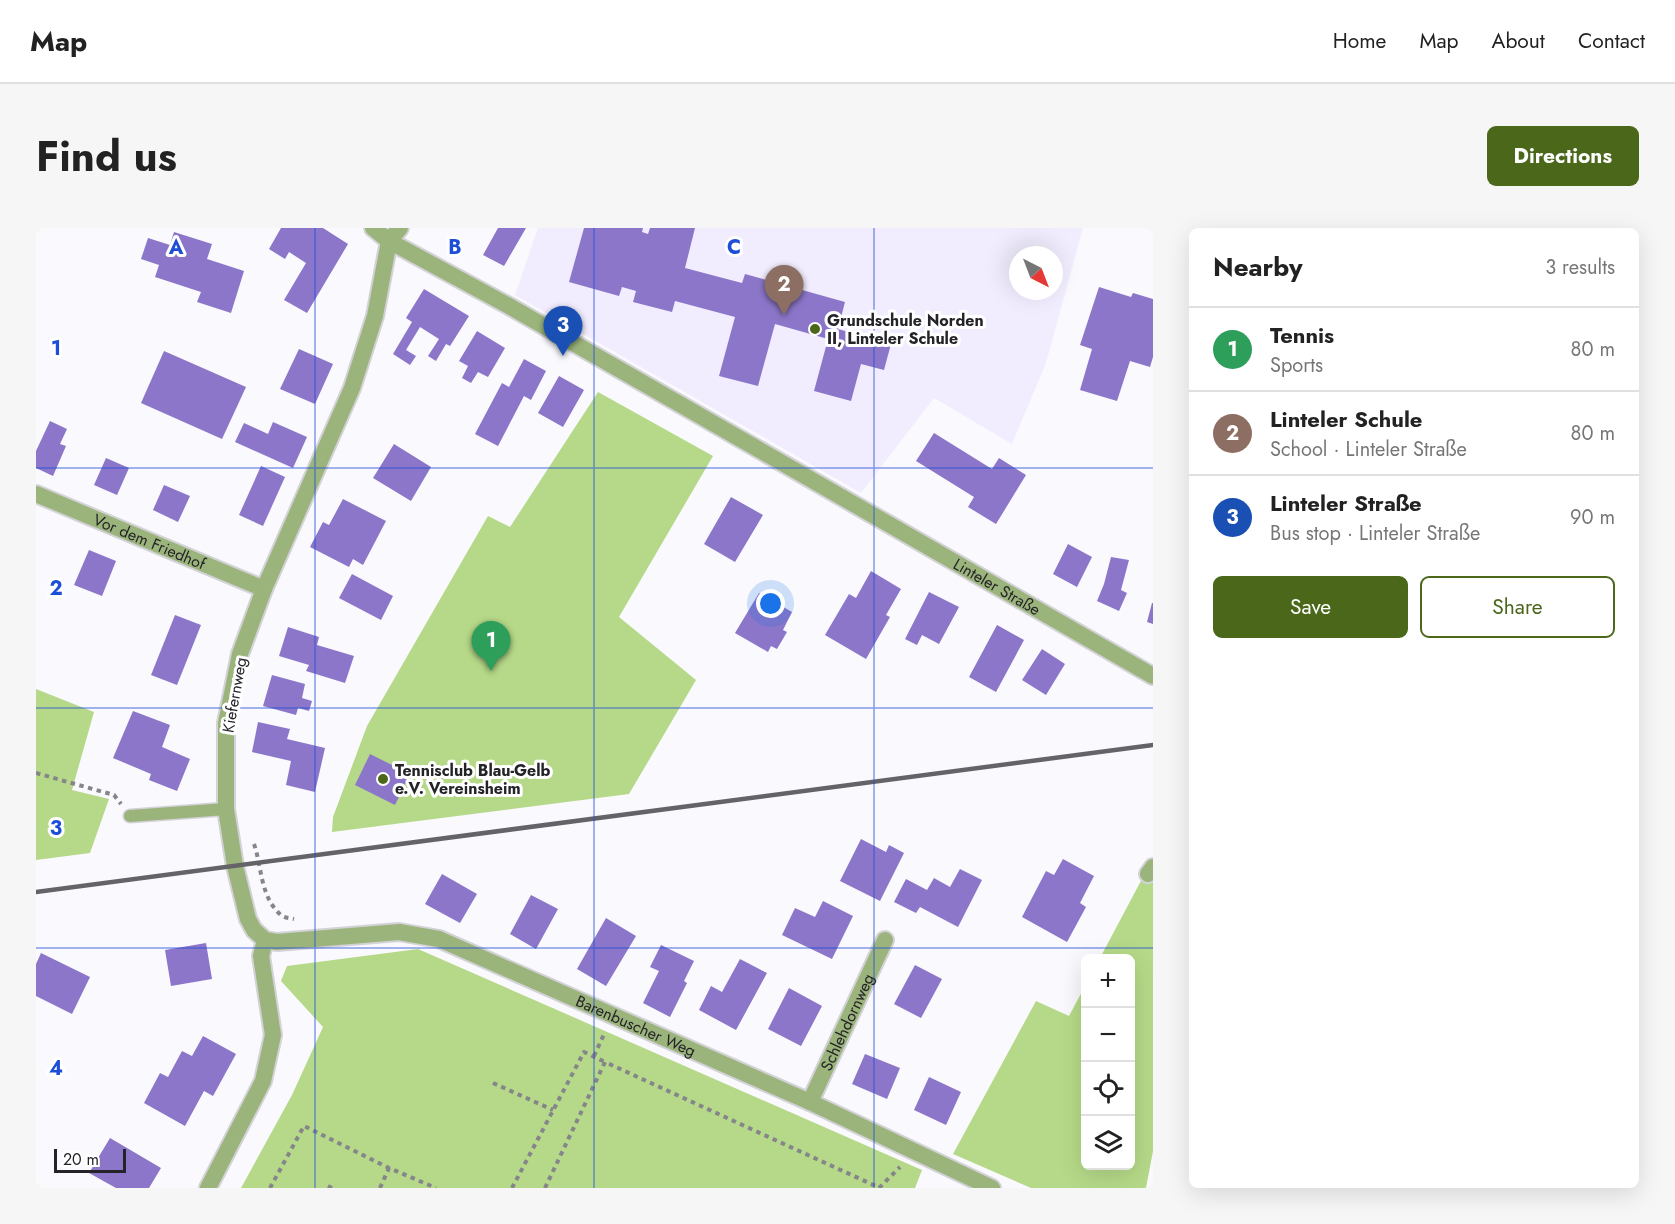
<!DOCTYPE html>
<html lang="en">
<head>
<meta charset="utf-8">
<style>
	:root { --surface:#fff; --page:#f6f6f6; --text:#222; --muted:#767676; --line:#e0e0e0; --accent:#4a671a }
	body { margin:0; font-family:Jost,sans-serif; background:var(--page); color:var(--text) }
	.controls { position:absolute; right:18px; bottom:18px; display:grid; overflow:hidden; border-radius:9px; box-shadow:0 6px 24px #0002 }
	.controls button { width:54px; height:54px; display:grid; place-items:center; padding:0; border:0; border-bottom:2px solid var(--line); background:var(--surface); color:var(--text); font:30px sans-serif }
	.compass { position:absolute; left:973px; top:18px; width:54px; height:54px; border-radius:50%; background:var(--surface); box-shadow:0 6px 24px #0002; rotate:138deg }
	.scale { position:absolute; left:18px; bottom:15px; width:72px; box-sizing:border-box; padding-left:6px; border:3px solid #242328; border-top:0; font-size:16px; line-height:21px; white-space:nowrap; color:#242328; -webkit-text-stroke:4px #fff; paint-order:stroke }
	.you { position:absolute; left:735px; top:376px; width:21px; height:21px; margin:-15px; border:4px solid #fff; border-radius:50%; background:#1a73e8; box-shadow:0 0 0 9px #1a73e833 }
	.badge { display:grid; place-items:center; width:39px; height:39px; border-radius:50%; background:var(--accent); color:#fff; font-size:20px; font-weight:700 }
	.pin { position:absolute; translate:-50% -50px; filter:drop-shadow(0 2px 3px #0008) }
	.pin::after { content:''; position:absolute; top:32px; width:21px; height:18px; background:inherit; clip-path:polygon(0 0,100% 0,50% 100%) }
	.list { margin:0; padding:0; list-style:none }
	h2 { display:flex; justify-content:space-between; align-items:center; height:78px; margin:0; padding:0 24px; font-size:26px }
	h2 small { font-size:20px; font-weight:400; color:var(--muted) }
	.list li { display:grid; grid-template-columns:39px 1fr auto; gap:18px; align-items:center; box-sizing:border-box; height:84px; padding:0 24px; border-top:2px solid var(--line) }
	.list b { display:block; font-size:22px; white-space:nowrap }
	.list p { margin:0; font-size:20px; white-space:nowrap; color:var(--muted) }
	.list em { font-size:20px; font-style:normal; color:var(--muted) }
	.actions { display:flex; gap:12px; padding:18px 24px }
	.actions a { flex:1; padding:14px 0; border:2px solid var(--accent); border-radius:9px; text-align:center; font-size:21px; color:var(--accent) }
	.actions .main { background:var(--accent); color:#fff }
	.icon { flex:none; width:33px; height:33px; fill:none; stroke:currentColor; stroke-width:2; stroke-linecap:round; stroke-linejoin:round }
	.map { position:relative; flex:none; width:1117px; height:960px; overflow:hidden; border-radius:9px }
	header { display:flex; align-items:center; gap:36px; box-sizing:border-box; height:84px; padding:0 30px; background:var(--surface); border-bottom:2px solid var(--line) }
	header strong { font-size:28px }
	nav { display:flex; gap:33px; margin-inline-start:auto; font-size:21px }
	.intro { display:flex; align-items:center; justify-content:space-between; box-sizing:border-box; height:144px; padding:0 36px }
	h1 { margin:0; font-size:42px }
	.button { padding:15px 27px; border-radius:9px; background:var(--accent); color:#fff; font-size:21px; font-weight:700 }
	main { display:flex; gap:36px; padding:0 36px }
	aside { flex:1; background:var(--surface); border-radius:9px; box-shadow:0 6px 24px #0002 }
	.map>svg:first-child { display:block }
	.built { fill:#f1edfe; fill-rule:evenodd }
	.green { fill:#b5d988 }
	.building { fill:#8c76c9 }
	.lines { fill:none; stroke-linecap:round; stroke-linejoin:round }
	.service-casing { stroke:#d3d2d7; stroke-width:15 }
	.minor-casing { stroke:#d3d2d7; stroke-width:20 }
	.path { stroke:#86858a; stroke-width:4; stroke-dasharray:4.5 4.5; stroke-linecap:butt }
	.service { stroke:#9bb47c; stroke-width:12 }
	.minor { stroke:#9bb47c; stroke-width:16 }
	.rail { stroke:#646368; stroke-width:4.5 }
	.grid { fill:none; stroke:#1d4ed8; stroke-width:1.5; stroke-opacity:0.55 }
	.poi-dot { fill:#4a671a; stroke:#fff; stroke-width:2 }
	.labels { text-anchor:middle; stroke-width:6; stroke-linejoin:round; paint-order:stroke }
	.poi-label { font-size:16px; font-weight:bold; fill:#242328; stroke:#fff; text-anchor:start }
	.street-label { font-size:16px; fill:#242328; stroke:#fff }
	.grid-label { font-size:20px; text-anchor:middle; font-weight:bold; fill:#1d4ed8; stroke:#fff; stroke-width:6; stroke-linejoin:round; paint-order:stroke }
</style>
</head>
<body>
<header>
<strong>Map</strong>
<nav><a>Home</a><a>Map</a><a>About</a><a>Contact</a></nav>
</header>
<div class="intro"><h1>Find us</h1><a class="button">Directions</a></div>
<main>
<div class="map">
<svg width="1117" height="960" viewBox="0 0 1117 960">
	<rect width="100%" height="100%" fill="#faf9fe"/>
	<!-- built -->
	<path class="built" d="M502,0H1047L1010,135L976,216L898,170L825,265L479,67ZM982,27H1018V63H982Z"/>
	<!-- green -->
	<path class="green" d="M562,164L677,228L583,389L660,452L593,566L296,604L297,589L331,498L452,288L474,299Z
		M0,461L58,484L36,562L73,571L54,625L0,632Z
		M1107,649L1117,651V923L1110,960H995L917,926L1000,773L1033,788L1049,758L1050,938H1094V730H1064Z
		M382,721L886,942L879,960H205L256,867L287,799L245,753L251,738Z"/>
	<!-- building -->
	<path class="building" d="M245,0H287L312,16L271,85L248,72L270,35L253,24L249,31L233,21Z
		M462,0H490L468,38L447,27Z
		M548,0H607L606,4L612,6L614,0H659L649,40L706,55L709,46L809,74L802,101L855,116L848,142L825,136L815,173L778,163L792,111L739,96L722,158L683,148L699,89L639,73L636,84L597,74L600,63L586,59L583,68L533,54Z
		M138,4L176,16L171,31L208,43L195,85L161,74L165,64L119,49L123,37L105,31L112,10L134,17Z
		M1063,59L1095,69L1097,65L1117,71V129L1114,139L1094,133L1081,173L1044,162L1056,121L1044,117Z
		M388,61L433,88L414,118L410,116L400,133L392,128L403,111L384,99L370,122L380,128L374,137L357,126L376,94L370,90Z
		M441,103L469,120L452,149L442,144L435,155L426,150L432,138L423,133Z
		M263,121L297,136L279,176L244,161Z
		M128,123L210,159L186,211L105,175Z
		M488,131L510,143L495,172L488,168L462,218L439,206L466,155L473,159Z
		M523,148L548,162L527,199L502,185Z
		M14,193L31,201L24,216L30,218L17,248L0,240V223Z
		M237,194L271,209L257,240L199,214L208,195L232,206Z
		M898,205L956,241L963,230L990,247L960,296L932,279L938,269L880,233Z
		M358,216L395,239L375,273L337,250Z
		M70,230L93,240L81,267L58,257Z
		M225,238L249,249L227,298L203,287Z
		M128,257L154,268L142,294L117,282Z
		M695,269L727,287L699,334L668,316Z
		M307,271L350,293L327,337L317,331L313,339L274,319L287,294L293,297Z
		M1032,316L1056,329L1041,359L1017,346Z
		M53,322L80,333L66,368L38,357Z
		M1075,329L1093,332L1085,362L1091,365L1083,383L1061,373L1068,356Z
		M835,343L865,361L850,387L854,389L830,431L789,407L813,366L820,370Z
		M316,346L357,368L345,392L303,370Z
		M893,364L923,379L903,416L886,407L881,417L869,411Z
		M723,365L756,384L747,402L751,404L741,421L735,418L732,424L699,405Z
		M1116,375H1117V396L1111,394Z
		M139,387L165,397L141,457L115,447Z
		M961,397L988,412L960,464L933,449Z
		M252,399L283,409L281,417L318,428L309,455L270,443L273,437L243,428Z
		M1006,421L1029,436L1010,467L986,452Z
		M236,447L269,456L266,470L276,473L273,483L262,480L260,487L227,478Z
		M97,483L134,497L126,519L154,531L141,563L113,552L115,546L77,530Z
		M222,494L254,501L251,511L289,520L279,564L250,557L255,533L216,524Z
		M334,526L374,546L359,577L319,557Z
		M825,611L850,624L853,617L868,625L844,673L804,653Z
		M1027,631L1058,648L1044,675L1050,679L1031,714L986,689L1010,643L1018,647Z
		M924,641L946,652L922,699L884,679L880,685L858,674L870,651L891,662L898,650L914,659Z
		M406,646L441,666L424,695L389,676Z
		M495,667L522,681L500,721L474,706Z
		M787,673L817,688L796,731L746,707L759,680L779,689Z
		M570,690L600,708L570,758L541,741Z
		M170,715L176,751L135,758L129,722Z
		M625,717L658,733L648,753L651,755L634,789L607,775L623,743L614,739Z
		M5,725L54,749L36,786L0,768V736Z
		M704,731L731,745L700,802L663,782L675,758L686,764Z
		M879,737L906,751L885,790L858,776Z
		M753,760L786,778L765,818L732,801Z
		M167,808L200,826L177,868L168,863L149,898L108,875L124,845L132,849L146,823L156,828Z
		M829,826L864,840L851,871L816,856Z
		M893,849L925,864L910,897L878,882Z
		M74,910L125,940L113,960H80L53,945Z"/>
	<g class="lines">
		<defs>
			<path id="service" d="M94,588L190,581"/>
			<g id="minor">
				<path id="s1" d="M337,0L353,13L473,78L1117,448"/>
				<path id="s2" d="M364,0L353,13L339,88L316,160L228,361L204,426L190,495V581L199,638L212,691L218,702L229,712L241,714L363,704L403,711L774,874L956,960"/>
				<path id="s3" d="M0,266L228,361"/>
				<path d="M1112,646L1117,639"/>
				<path id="s4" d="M774,874L849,712"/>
				<path d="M172,960L227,853L237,807L225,728L229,712"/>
			</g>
		</defs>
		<!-- service casing -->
		<use href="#service" class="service-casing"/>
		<!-- minor casing -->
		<use href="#minor" class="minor-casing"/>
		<!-- path -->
		<path class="path" d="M0,545L78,567L85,576
			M218,616C226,639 224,669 245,687C248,690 253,690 258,691
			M558,828L569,804
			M457,855L517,882
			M292,958L296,960
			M234,960L268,898L353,940L400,960
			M344,960L353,940
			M476,960L548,824L569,834
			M509,960L569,834L844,960
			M843,960L864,939"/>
		<!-- service -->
		<use href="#service" class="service"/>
		<!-- minor -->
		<use href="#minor" class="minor"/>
		<!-- rail -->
		<path class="rail" d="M0,664L1117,517"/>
	</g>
	<!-- grid -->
	<path class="grid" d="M279,0V960M558,0V960M838,0V960M0,240H1117M0,480H1117M0,720H1117"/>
	<!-- markers -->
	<g class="poi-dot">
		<circle cx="779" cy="101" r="6"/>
		<circle cx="347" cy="551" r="6"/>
	</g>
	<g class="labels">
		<!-- poi labels -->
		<g class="poi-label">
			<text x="791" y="98">Grundschule Norden<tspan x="791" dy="18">II, Linteler Schule</tspan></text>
			<text x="359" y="548">Tennisclub Blau-Gelb<tspan x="359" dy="18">e.V. Vereinsheim</tspan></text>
		</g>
		<!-- street labels -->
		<g class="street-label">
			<text dy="6" stroke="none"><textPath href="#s3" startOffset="123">Vor dem Friedhof</textPath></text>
			<text dy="6" stroke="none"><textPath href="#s1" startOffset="720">Linteler Straße</textPath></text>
			<text transform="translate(198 467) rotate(-80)" y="6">Kiefernweg</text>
			<text dy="6" stroke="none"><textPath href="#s4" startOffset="88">Schlehdornweg</textPath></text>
			<text dy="6" stroke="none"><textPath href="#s2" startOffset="1144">Barenbuscher Weg</textPath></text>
		</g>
	</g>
	<g class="grid-label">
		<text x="140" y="26">A</text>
		<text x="419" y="26">B</text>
		<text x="698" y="26">C</text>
		<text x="20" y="127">1</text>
		<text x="20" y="367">2</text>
		<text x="20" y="607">3</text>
		<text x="20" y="847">4</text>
	</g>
</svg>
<div class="controls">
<button>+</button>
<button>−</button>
<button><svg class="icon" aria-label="locate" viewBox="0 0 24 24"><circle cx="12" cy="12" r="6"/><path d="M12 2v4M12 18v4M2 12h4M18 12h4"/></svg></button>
<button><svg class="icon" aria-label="layers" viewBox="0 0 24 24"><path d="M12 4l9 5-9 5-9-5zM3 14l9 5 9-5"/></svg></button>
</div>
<svg class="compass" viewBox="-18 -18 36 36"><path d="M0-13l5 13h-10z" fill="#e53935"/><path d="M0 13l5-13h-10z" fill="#767676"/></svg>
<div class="scale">20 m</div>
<div class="you"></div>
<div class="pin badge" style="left:455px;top:443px;background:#2e9e5b">1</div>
<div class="pin badge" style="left:748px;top:87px;background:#8d6e63">2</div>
<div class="pin badge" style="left:527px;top:128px;background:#1a4fb4">3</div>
</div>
<aside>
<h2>Nearby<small>3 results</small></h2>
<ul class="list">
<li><span class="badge" style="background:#2e9e5b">1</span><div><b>Tennis</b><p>Sports</p></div><em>80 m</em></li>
<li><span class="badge" style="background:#8d6e63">2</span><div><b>Linteler Schule</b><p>School · Linteler Straße</p></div><em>80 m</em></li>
<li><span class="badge" style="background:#1a4fb4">3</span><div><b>Linteler Straße</b><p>Bus stop · Linteler Straße</p></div><em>90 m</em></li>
</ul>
<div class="actions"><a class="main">Save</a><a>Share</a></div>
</aside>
</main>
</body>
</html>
